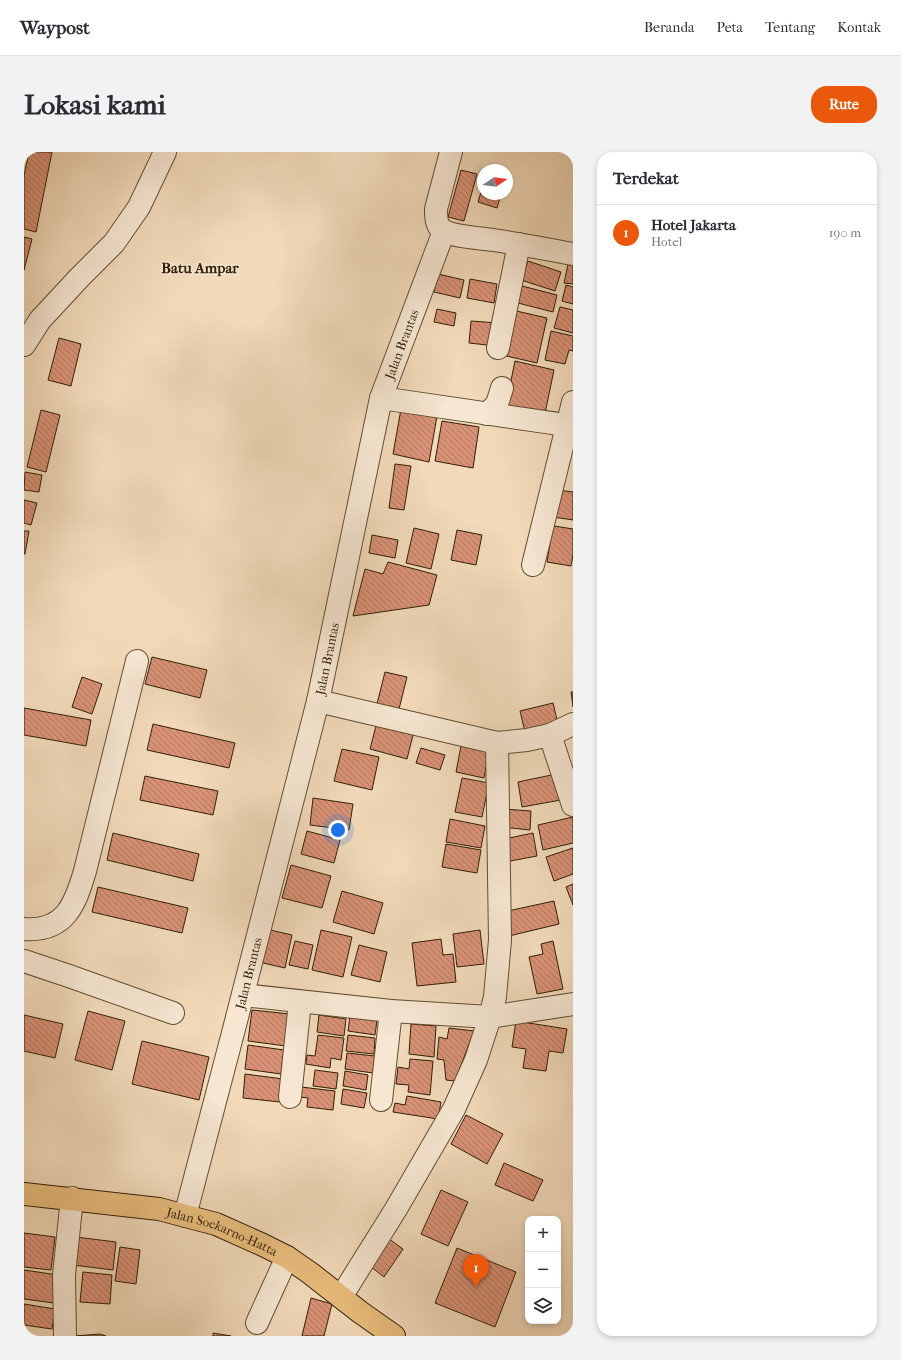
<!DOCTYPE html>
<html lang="id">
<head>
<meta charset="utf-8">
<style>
	:root { --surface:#fff; --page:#f2f2f3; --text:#2b2b33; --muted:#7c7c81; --line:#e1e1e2; --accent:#ea580c }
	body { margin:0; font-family:"IM FELL French Canon",serif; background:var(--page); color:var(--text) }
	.controls { position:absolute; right:12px; bottom:12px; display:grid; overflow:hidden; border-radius:8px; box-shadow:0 2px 6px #0003 }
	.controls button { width:36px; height:36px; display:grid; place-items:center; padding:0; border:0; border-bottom:1px solid var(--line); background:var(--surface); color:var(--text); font:20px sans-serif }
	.compass { position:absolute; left:453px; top:12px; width:36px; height:36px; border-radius:50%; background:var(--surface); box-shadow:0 2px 6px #0003; rotate:77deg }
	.you { position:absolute; left:314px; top:678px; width:14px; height:14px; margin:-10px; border:3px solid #fff; border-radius:50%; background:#1a73e8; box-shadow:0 0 0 6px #1a73e833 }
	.badge { display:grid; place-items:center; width:26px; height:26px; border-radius:50%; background:var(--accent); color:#fff; font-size:13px; font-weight:700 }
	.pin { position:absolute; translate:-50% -33px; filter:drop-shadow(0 1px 2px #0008) }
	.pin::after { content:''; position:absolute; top:21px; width:14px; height:12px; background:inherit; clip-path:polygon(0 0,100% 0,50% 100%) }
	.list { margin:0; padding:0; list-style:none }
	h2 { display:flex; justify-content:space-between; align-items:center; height:52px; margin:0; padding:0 16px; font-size:17px }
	h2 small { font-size:13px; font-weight:400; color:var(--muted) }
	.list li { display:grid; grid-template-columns:26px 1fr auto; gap:12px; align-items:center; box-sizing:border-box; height:56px; padding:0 16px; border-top:1px solid var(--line) }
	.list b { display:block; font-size:15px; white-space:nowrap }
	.list p { margin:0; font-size:13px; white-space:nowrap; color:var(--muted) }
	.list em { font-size:13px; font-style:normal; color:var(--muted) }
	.icon { flex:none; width:22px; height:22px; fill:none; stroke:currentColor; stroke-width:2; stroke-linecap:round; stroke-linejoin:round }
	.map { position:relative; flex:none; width:549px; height:1184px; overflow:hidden; border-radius:16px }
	header { display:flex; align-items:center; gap:24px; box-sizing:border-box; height:56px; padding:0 20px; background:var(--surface); border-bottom:1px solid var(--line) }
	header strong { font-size:19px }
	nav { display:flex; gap:22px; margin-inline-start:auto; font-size:14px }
	.intro { display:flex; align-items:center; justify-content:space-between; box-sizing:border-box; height:96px; padding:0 24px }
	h1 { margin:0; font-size:28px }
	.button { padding:10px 18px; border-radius:16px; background:var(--accent); color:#fff; font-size:14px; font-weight:700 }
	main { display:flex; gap:24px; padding:0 24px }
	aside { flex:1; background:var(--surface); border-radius:16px; box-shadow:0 2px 6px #0003 }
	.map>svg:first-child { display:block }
	.building { fill:url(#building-back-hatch); stroke:#311f04 }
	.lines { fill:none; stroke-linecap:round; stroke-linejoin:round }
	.minor-casing { stroke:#614e31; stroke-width:24 }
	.highway-casing { stroke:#311f04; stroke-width:24 }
	.minor { stroke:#f6e6d2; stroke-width:22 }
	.highway { stroke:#e8bc7c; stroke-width:22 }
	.labels { text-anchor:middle; stroke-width:3; stroke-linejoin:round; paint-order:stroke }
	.street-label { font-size:13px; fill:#311f04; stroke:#f6e6d2 }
	.quarter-label { font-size:15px; font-weight:bold; fill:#311f04; stroke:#f6e6d2 }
</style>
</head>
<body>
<header>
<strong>Waypost</strong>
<nav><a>Beranda</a><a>Peta</a><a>Tentang</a><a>Kontak</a></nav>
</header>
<div class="intro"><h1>Lokasi kami</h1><a class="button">Rute</a></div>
<main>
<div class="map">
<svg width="549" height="1184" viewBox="0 0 549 1184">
	<defs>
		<pattern id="building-back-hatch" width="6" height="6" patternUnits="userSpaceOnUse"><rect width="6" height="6" fill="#d99277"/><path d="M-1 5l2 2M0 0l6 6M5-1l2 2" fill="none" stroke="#b1775f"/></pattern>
	</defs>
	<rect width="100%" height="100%" fill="#f1d9b9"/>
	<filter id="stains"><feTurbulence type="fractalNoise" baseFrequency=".005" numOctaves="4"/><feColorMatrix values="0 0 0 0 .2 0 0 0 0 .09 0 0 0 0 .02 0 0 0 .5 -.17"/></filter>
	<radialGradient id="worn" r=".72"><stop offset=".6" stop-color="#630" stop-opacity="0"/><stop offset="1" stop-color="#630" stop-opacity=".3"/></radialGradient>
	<!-- building -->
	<path class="building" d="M5,0H28L12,80L0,77V24Z
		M437,18L453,22L440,69L424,65Z
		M459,33V42H477L473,56L454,50Z
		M0,85L8,87L0,118Z
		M545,108H549V132L540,131Z
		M504,109L537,120L531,139L497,128Z
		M414,122L440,128L436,146L410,140Z
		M446,127L473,132L470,151L443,146Z
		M542,133L549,135V152L538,149Z
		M498,134L533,143L529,160L494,151Z
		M536,155L549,158V181L530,176Z
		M413,157L432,161L430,174L410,170Z
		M488,158L523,166L513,211L478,203Z
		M447,169L474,171L472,194L445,191Z
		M527,179L549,184V199L545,198L541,212L521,208Z
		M35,186L57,192L47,234L24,228Z
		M491,209L530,218L520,266L481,258Z
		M377,257L413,264L405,310L369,302Z
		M17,258L36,263L22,320L3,315Z
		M418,269L455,275L449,316L411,309Z
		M371,312L387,314L380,358L365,356Z
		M1,320L18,323L15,340L0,338Z
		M533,338L549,340V368L529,365Z
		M0,348L13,351L7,373L0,371Z
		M524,373L549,377V403L547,414L523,410L526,391H522Z
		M390,376L415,382L407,417L382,411Z
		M433,378L458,383L452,413L427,408Z
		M0,379H5L1,402H0Z
		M348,383L374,388L371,406L345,401Z
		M364,410L413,423L405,453L329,464L341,417L359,422Z
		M128,505L183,518L176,546L121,532Z
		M361,520L383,525L375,557L353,552Z
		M58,525L78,532L68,562L48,555Z
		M547,540H549V555Z
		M529,551L534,572L501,580L496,559Z
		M0,556L67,568L62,594L0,583Z
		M353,570L390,579L383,607L346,597Z
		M129,572L211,591L205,616L123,598Z
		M438,589L466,595L460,626L432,620Z
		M397,596L421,603L416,618L392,611Z
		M318,597L355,605L348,638L310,629Z
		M532,622L537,648L498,655L494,630Z
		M121,624L194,639L189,663L116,648Z
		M438,626L465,631L458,665L431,660Z
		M289,646L329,652L325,678L286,673Z
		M479,657L507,659L506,678L478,675Z
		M549,665V691L519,698L514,673Z
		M426,667L461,674L457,696L422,690Z
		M283,679L316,688L310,711L277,702Z
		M89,681L175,702L169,729L83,708Z
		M509,681L513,704L481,710L476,688Z
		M422,692L457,698L453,721L418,715Z
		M549,696V722L530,729L522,705Z
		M267,713L307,724L298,756L258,746Z
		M549,732V753L542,735Z
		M74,735L164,756L158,781L68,760Z
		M318,739L359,751L350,782L309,770Z
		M530,749L535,772L485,784L479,760Z
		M242,777L268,783L261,816L235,810Z
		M297,778L328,785L319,825L288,818Z
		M456,778L460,812L433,815L429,782Z
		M417,787L419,803L429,802L432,830L393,834L388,791Z
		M271,789L289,793L284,817L265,813Z
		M529,789L539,837L513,842L505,805L519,802L517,792Z
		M335,793L363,800L356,830L327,823Z
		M228,858L266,862L262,894L224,889Z
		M64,859L101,869L88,918L51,908Z
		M0,863L39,872L31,906L0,899Z
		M295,863L322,867L320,884L293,880Z
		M326,864L353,868L351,883L324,879Z
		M492,869L543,877L539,901L525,899L522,919L499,916L502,897L488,895Z
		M387,872L412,874L410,905L385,902Z
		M425,876L450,879L431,929L422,928L420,908L413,907L415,885L423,887Z
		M294,883L320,886L317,908L307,906L306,916L282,912L283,903L291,904Z
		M324,883L351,886L350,902L322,899Z
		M118,889L185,905L175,948L108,932Z
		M224,893L260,898L257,922L221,917Z
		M323,901L351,904L349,921L321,917Z
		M386,907L409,909L406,943L384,940L385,933L372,932L374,915L385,917Z
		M291,918L314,921L312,937L289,934Z
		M321,919L344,923L342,938L319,934Z
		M221,922L259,927L256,950L219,946Z
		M277,935L311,939L309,958L283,955L284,946L276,945Z
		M319,937L343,941L340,956L317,952Z
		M383,944L417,950L414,967L369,960L371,951L381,953Z
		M442,963L479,982L463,1012L427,992Z
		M480,1011L519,1028L509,1049L471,1033Z
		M417,1038L444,1050L424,1094L397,1082Z
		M0,1081L31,1085L27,1118L0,1115Z
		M361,1084L379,1097L360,1125L342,1111Z
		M52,1085L92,1090L89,1118L49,1113Z
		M96,1095L116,1098L112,1132L91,1129Z
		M433,1096L492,1120L471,1175L411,1151Z
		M0,1118L34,1123L30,1151L0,1147Z
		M59,1120L88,1123L86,1152L56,1150Z
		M287,1146L308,1152L300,1184H278Z
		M0,1152L31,1157L28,1177L0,1173Z
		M189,1181L207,1184H189Z
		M76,1182L82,1184H51Z"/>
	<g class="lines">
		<defs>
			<g id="minor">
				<path d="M427,0L412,57C412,65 412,75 420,79C431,85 457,86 469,88C496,92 522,97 549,102"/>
				<path d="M0,193L16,168L55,126L90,91L115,55L141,0"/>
				<path d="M474,196L495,92"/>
				<path d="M357,246L549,274"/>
				<path d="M463,262L473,252L478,236"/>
				<path d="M509,413L549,250"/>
				<path d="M294,549L473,591L503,588L526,583"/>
				<path d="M549,572L526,583L549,653"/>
				<path d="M0,777C41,780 51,753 61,719L113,509"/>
				<path d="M0,809L45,824L149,861"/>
				<path d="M219,843L367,859L466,865L549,852"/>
				<path d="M266,945L276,850"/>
				<path d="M357,948L367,859"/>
				<path id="s1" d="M161,1064L210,877L294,549L357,246L420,79"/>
				<path d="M317,1145L372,1057L430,957L452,908L466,865L471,845L476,788L473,591"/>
				<path d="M233,1171L263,1105"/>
				<path d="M41,1184L40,1123L48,1046"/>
			</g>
			<g id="highway">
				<path id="s2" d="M0,1042L135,1057L192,1072L239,1093L263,1105L286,1121L336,1160L370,1184"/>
			</g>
		</defs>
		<!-- minor casing -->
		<use href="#minor" class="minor-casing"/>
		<!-- highway casing -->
		<use href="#highway" class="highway-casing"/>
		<!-- minor -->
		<use href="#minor" class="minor"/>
		<!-- highway -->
		<use href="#highway" class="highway"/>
	</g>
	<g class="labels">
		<!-- street labels -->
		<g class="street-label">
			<text dy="5" stroke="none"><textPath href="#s1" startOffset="899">Jalan Brantas</textPath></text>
			<text dy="5" stroke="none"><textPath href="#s1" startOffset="575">Jalan Brantas</textPath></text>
			<text dy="5" stroke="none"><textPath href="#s1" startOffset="251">Jalan Brantas</textPath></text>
			<text dy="5" stroke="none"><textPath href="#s2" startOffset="203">Jalan Soekarno-Hatta</textPath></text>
		</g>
		<!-- quarter labels -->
		<g class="quarter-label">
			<text x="176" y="121">Batu Ampar</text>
		</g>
	</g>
	<rect width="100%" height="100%" filter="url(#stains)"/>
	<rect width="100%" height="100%" fill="url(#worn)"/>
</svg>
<div class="controls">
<button>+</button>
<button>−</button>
<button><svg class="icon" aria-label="layers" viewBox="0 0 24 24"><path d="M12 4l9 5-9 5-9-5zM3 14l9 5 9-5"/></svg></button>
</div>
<svg class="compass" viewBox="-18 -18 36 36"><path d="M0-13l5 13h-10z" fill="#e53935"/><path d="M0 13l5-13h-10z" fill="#7c7c81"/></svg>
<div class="you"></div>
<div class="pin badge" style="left:452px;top:1135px">1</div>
</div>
<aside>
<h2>Terdekat<small></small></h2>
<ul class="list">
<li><span class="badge">1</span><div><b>Hotel Jakarta</b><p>Hotel</p></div><em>190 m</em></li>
</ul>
</aside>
</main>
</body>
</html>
